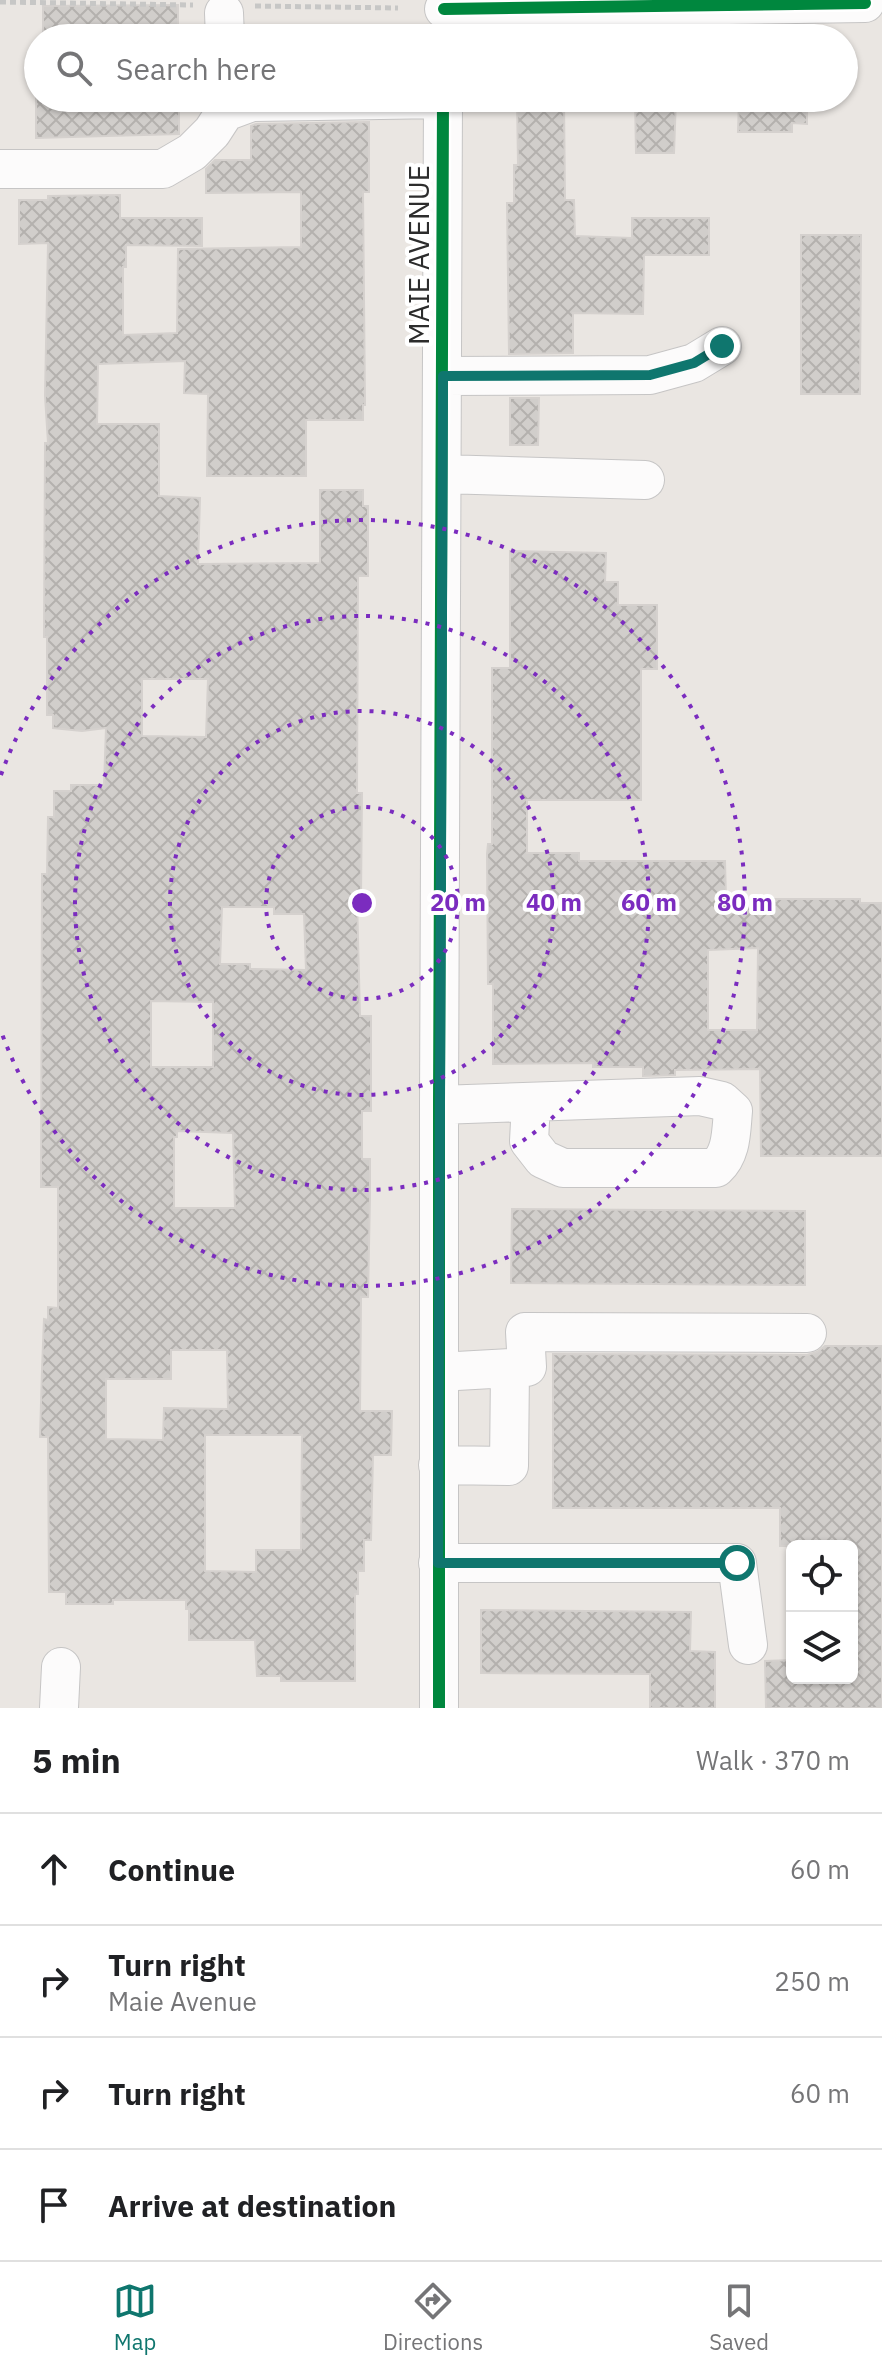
<!DOCTYPE html>
<html lang="en">
<head>
<meta charset="utf-8">
<style>
	:root { --surface:#fff; --page:#f6f6f6; --text:#202124; --muted:#757577; --line:#e0e0e0; --accent:#0f766e }
	body { margin:0; font-family:"IBM Plex Sans",sans-serif; background:var(--page); color:var(--text) }
	.controls { position:absolute; right:24px; bottom:24px; display:grid; overflow:hidden; border-radius:12px; box-shadow:0 2px 6px #0004 }
	.controls button { width:72px; height:72px; display:grid; place-items:center; padding:0; border:0; border-bottom:2px solid var(--line); background:var(--surface); color:var(--text); font:40px sans-serif }
	.stop { position:absolute; width:24px; height:24px; margin:-18px; border:6px solid #0f766e; border-radius:50%; background:#fff }
	.stop.end { background:#0f766e; border-color:#fff; box-shadow:0 2px 8px #0008 }
	.list { margin:0; padding:0; list-style:none }
	h2 { display:flex; justify-content:space-between; align-items:center; height:104px; margin:0; padding:0 32px; font-size:34px }
	h2 small { font-size:26px; font-weight:400; color:var(--muted) }
	.list li { display:grid; grid-template-columns:52px 1fr auto; gap:24px; align-items:center; box-sizing:border-box; height:112px; padding:0 32px; border-top:2px solid var(--line) }
	.list b { display:block; font-size:30px; white-space:nowrap }
	.list p { margin:0; font-size:26px; white-space:nowrap; color:var(--muted) }
	.list em { font-size:26px; font-style:normal; color:var(--muted) }
	.icon { flex:none; width:44px; height:44px; fill:none; stroke:currentColor; stroke-width:2; stroke-linecap:round; stroke-linejoin:round }
	.map { position:relative; flex:none; width:882px; height:1708px; overflow:hidden }
	.search { position:absolute; background:var(--surface); box-shadow:0 2px 6px #0004; left:24px; right:24px; top:24px; height:88px; display:flex; align-items:center; gap:20px; box-sizing:border-box; padding:0 28px; border-radius:44px; color:var(--muted); font-size:30px }
	.sheet { height:552px; background:var(--surface) }
	nav { display:flex; justify-content:space-around; align-items:center; box-sizing:border-box; height:112px; border-top:2px solid var(--line); background:var(--surface); font-size:22px; color:var(--muted) }
	nav a { display:grid; justify-items:center; gap:4px }
	nav .on { color:var(--accent) }
	.map>svg:first-child { display:block }
	.building { fill:url(#building-cross-hatch); stroke:#d5d1ce; stroke-width:2; fill-rule:evenodd }
	.lines { fill:none; stroke-linecap:round; stroke-linejoin:round }
	.minor-casing { stroke:#c6c5c5; stroke-width:40 }
	.path { stroke:#c7c7c6; stroke-width:5; stroke-dasharray:6 4; stroke-linecap:butt }
	.minor { stroke:#fcfbfb; stroke-width:38 }
	.cycleway-casing { stroke:#fff; stroke-width:17 }
	.cycleway { stroke:#00873e; stroke-width:12 }
	.route { stroke:#0f766e; stroke-width:10 }
	.ring { fill:none; stroke:#7b2cbf; stroke-width:4; stroke-dasharray:4 8 }
	.labels { text-anchor:middle; stroke-width:8; stroke-linejoin:round; paint-order:stroke }
	.street-label { font-size:28px; fill:#2c2c2c; stroke:#fff }
	.centre { fill:#7b2cbf; stroke:#fff; stroke-width:4 }
	.ring-label { font-size:24px; text-anchor:middle; font-weight:bold; fill:#7b2cbf; stroke:#fff; stroke-width:8; stroke-linejoin:round; paint-order:stroke }
</style>
</head>
<body>
<div class="map">
<svg width="882" height="1708" viewBox="0 0 882 1708">
	<defs>
		<pattern id="building-cross-hatch" width="8" height="8" patternUnits="userSpaceOnUse" patternTransform="scale(2)"><rect width="8" height="8" fill="#d1cecb"/><path d="M0 0l8 8M0 8l8-8" fill="none" stroke="#b4b1ae"/></pattern>
	</defs>
	<rect width="100%" height="100%" fill="#eae6e2"/>
	<!-- building -->
	<path class="building" d="M178,5V38H43V6Z
		M36,98H179V134L36,138Z
		M635,98H676L674,153H636Z
		M739,98H807V124L792,123V132H738Z
		M517,99L564,100L565,200H574L575,236L632,238V218H709V255H644L643,314L573,313V353L509,354L507,203H514V165H518Z
		M369,122V192H363L365,405H363V420H306V476H207L208,394L184,393L185,361L98,364L97,424H159V496L200,498L198,564L320,563V490H363V506H368V576H358L357,793H362L361,898H357L360,1016H371V1111H362V1159H370V1195L368,1297H361L360,1411H392L391,1455H373L371,1540H364V1571H358V1594H355V1681H281V1676H257L255,1640H189V1609H186V1600H113V1604H66V1592H49L48,1437H40L42,1369L44,1319L48,1320V1307L58,1308V1187H41L42,874H47L48,817H54V791H71V785H104L106,728L82,731L53,728V715H47V637H44L45,443H48L45,396L48,243L19,244V200H48V196L120,195V218H202V246L126,245V267H123V335L177,333L178,249L301,247V192L206,193V169L215,160H251V126L256,124ZM142,679H208L206,737L142,736ZM222,907H274V914H304L306,970L250,969V964H220ZM151,1001L213,1002V1067H151ZM177,1131L233,1133L235,1208H174V1137H177ZM171,1350H227L228,1409L164,1408L163,1440L106,1439V1379H171ZM205,1435H302L301,1550H256V1572L205,1571Z
		M801,235H861L860,394H801Z
		M510,398H539L538,445H510Z
		M510,551L606,553L605,582H618V605H657V669H641V800H527V853H579V861H725L726,899H860V903H882V1156H761L760,1069L675,1070V1075L643,1076V1067H593V1063L493,1064V984H488L487,854L488,844H492V668H510ZM758,948L757,1030H708V950Z
		M512,1209L805,1211V1285L511,1283Z
		M825,1346H882V1708H766L765,1661L792,1660V1678H852V1546H780V1508H553V1354L807,1355L817,1352Z
		M481,1610L691,1612L690,1651L715,1652V1708H650V1674L481,1673Z"/>
	<g class="lines">
		<defs>
			<path id="minor" d="M444,9L865,3
				M224,13L225,38
				M0,169H163L192,152L212,132L225,112L252,102L443,99
				M443,376L650,375L694,363L722,346
				M442,474L645,480
				M439,1105L700,1096L722,1101L733,1111C731,1132 732,1153 716,1168H563L543,1159L529,1141L531,1103
				M439,1372L527,1367L525,1332L807,1333
				M438,1465L509,1466L510,1368
				M438,1563H737L748,1645
				M59,1708L61,1667
				M439,1708V1105L443,98"/>
		</defs>
		<!-- minor casing -->
		<use href="#minor" class="minor-casing"/>
		<!-- path -->
		<path class="path" d="M0,2L193,5
			M255,6L398,8"/>
		<!-- minor -->
		<use href="#minor" class="minor"/>
		<defs>
			<path id="cycleway" d="M444,9L865,3
				M439,1708V1105L443,98"/>
		</defs>
		<!-- cycleway casing -->
		<use href="#cycleway" class="cycleway-casing"/>
		<!-- cycleway -->
		<use href="#cycleway" class="cycleway"/>
	</g>
	<g class="lines">
		<!-- route -->
		<path class="route" d="M722,346L694,363L650,375L443,376L438,1563H737"/>
	</g>
	<!-- distance rings -->
	<g class="ring">
		<circle cx="362" cy="903" r="96"/>
		<circle cx="362" cy="903" r="192"/>
		<circle cx="362" cy="903" r="287"/>
		<path d="M1 775A383 383 0 1 1 1 1031"/>
	</g>
	<g class="labels">
		<!-- street labels -->
		<g class="street-label">
			<text transform="translate(419 255) rotate(-90)" y="10">MAIE AVENUE</text>
		</g>
	</g>
	<circle cx="362" cy="903" r="12" class="centre"/>
	<g class="ring-label">
		<text x="458" y="911">20 m</text>
		<text x="554" y="911">40 m</text>
		<text x="649" y="911">60 m</text>
		<text x="745" y="911">80 m</text>
	</g>
</svg>
<div class="controls">
<button><svg class="icon" aria-label="locate" viewBox="0 0 24 24"><circle cx="12" cy="12" r="6"/><path d="M12 2v4M12 18v4M2 12h4M18 12h4"/></svg></button>
<button><svg class="icon" aria-label="layers" viewBox="0 0 24 24"><path d="M12 4l9 5-9 5-9-5zM3 14l9 5 9-5"/></svg></button>
</div>
<div class="stop" style="left:737px;top:1563px"></div>
<div class="stop end" style="left:722px;top:346px"></div>
<div class="search"><svg class="icon" aria-label="search" viewBox="0 0 24 24"><circle cx="10" cy="10" r="6"/><path d="M15 15l6 6"/></svg>Search here</div>
</div>
<section class="sheet">
<h2>5 min<small>Walk · 370 m</small></h2>
<ul class="list">
<li><svg class="icon" aria-label="ahead" viewBox="0 0 24 24"><path d="M12 20V5M6 11l6-6 6 6"/></svg><div><b>Continue</b></div><em>60 m</em></li>
<li><svg class="icon" aria-label="right" viewBox="0 0 24 24"><path d="M7 20v-9h11M14 6l5 5-5 5"/></svg><div><b>Turn right</b><p>Maie Avenue</p></div><em>250 m</em></li>
<li><svg class="icon" aria-label="right" viewBox="0 0 24 24"><path d="M7 20v-9h11M14 6l5 5-5 5"/></svg><div><b>Turn right</b></div><em>60 m</em></li>
<li><svg class="icon" aria-label="arrive" viewBox="0 0 24 24"><path d="M6 21V4h12l-3 4 3 4H6"/></svg><div><b>Arrive at destination</b></div></li>
</ul>
</section>
<nav>
<a class="on"><svg class="icon" aria-label="map" viewBox="0 0 24 24"><path d="M3 6l6-2 6 2 6-2v14l-6 2-6-2-6 2zM9 4v14M15 6v14"/></svg>Map</a>
<a><svg class="icon" aria-label="directions" viewBox="0 0 24 24"><path d="M12 3l9 9-9 9-9-9zM9 14v-3h6M13 9l2 2-2 2"/></svg>Directions</a>
<a><svg class="icon" aria-label="saved" viewBox="0 0 24 24"><path d="M7 4h10v16l-5-4-5 4z"/></svg>Saved</a>
</nav>
</body>
</html>
